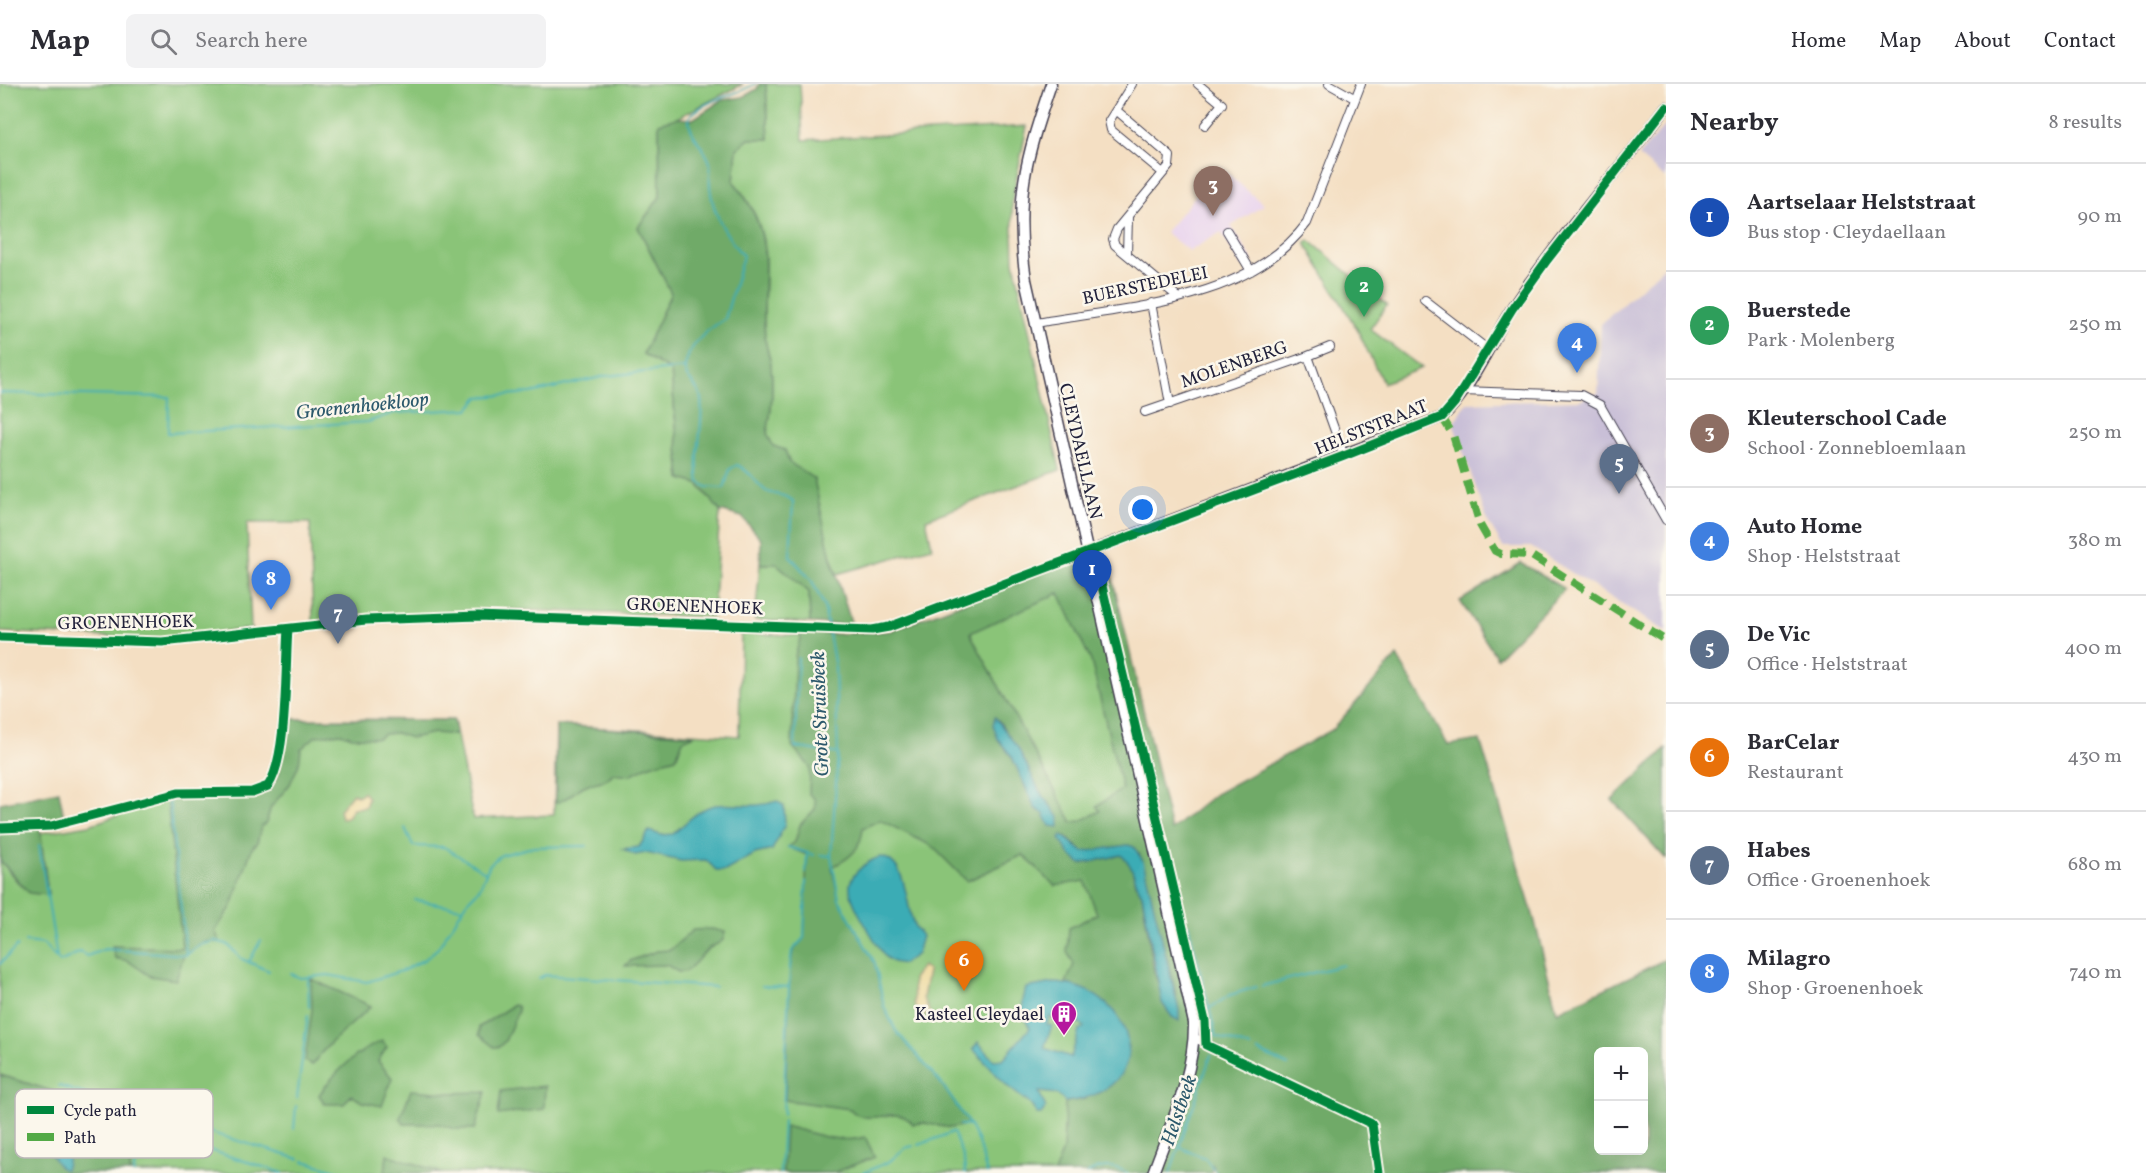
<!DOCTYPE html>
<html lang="en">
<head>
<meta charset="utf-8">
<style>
	:root { --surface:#fff; --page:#f2f2f3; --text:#2b2b33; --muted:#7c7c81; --line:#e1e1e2; --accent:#b5179e }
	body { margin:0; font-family:Vollkorn,serif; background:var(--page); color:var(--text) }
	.controls { position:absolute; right:18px; bottom:18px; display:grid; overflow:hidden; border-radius:9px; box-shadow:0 6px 24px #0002 }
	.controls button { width:54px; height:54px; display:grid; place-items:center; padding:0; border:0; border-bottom:2px solid var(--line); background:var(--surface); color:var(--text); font:30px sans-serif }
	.you { position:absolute; left:1143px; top:426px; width:21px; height:21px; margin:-15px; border:4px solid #fff; border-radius:50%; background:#1a73e8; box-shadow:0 0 0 9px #1a73e833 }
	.badge { display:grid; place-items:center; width:39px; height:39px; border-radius:50%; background:var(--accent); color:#fff; font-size:20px; font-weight:700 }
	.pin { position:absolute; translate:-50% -50px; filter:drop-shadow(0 2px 3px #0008) }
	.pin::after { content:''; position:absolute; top:32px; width:21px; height:18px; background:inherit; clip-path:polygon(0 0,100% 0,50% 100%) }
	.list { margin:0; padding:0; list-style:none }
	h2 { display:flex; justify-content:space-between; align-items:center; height:78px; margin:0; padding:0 24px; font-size:26px }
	h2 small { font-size:20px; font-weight:400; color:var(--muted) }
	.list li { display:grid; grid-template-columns:39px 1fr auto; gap:18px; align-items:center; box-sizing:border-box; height:108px; padding:0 24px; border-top:2px solid var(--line) }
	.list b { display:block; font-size:22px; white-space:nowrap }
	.list p { margin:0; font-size:20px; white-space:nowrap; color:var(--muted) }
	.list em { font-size:20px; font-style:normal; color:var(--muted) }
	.icon { flex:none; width:33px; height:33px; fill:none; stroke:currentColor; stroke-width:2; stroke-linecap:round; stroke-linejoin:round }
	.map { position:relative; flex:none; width:1666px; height:1089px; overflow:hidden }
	header { display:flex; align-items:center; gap:36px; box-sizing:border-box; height:84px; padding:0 30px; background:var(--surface); border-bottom:2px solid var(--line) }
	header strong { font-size:28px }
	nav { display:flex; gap:33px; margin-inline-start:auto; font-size:21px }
	.search { width:420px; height:54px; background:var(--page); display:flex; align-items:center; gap:15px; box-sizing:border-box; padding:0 21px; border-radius:9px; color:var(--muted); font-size:22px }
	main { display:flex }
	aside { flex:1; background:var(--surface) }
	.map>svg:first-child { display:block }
	.built { fill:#e8d2ee }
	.industrial { fill:#c9bfd7 }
	.green { fill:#8ac478; stroke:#56735a; stroke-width:1.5 }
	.forest { fill:#6faa68; stroke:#486652; stroke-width:1.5; fill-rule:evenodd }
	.sand { fill:#eeda9e; stroke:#887e6c; stroke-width:1.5 }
	.water { fill:#3aacb5; stroke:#2e6778; stroke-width:1.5; fill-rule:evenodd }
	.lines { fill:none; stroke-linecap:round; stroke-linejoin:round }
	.stream { stroke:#3aacb5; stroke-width:2 }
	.minor-casing { stroke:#423e4f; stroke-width:10 }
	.tertiary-casing { stroke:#423e4f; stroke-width:13 }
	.minor { stroke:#fff; stroke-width:8 }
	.tertiary { stroke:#fff; stroke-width:10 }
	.quiet { stroke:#53aa46; stroke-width:8; stroke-dasharray:15 8; stroke-linecap:butt }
	.cycleway-casing { stroke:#fbf7ec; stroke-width:13 }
	.cycleway { stroke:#00873e; stroke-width:9 }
	.labels { text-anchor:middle; stroke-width:5; stroke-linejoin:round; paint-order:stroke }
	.street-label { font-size:18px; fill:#22223b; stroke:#fbf7ec }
	.poi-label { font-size:18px; fill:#22223b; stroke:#fbf7ec; text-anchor:end }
	.water-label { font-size:20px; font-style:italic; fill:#2c596c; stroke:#fbf7ec }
	.key { fill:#fbf7ec; stroke:#bab7b7; stroke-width:1.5 }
	.key-label { font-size:16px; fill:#22223b }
</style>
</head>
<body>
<header>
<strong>Map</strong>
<div class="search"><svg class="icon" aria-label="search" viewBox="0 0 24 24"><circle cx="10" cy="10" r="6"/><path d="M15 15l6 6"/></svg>Search here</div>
<nav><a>Home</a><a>Map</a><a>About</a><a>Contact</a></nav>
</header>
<main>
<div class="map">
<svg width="1666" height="1089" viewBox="0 0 1666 1089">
	<rect width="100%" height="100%" fill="#fbf7ec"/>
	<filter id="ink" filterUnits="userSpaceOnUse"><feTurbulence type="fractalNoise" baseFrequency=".0167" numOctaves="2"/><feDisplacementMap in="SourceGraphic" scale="12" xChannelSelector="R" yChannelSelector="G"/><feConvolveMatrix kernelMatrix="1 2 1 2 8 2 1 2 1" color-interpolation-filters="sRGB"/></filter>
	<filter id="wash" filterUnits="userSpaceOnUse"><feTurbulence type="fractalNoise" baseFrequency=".008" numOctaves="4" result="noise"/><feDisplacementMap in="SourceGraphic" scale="24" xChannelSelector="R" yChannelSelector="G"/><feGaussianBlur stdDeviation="1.35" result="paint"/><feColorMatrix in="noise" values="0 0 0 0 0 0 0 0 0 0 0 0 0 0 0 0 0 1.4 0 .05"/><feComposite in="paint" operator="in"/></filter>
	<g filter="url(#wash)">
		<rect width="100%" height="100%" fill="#f4dfc3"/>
		<!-- built -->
		<path class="built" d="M1220,83L1264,121L1231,142L1252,176L1242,182L1221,148L1189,167L1165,148Z"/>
		<!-- industrial -->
		<path class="industrial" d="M1666,41V95L1638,72Z
			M1666,181V548L1531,463H1503L1488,438L1453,339L1467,319L1580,316L1598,309L1601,240Z"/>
		<!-- green -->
		<path class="green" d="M0,0H743L677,34L659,39L660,113L638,143L671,209L643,270L671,287L681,395L698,400L720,427L713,533L495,525L313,539L310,439H247L251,545L149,555L0,548Z
			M766,0H800L803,56L1027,42L1012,116L1014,178L1060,386L926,435L932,463L837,490L802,389L789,378L785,366L773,362L767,349C772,327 773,304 771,281C770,272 766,264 765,254C760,191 780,153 734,98L737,65L749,55H769Z
			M1309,156L1387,221L1370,245L1422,284L1383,299L1357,245L1305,159Z
			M760,480H777L809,508L810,539L755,536Z
			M1071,480L1130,717L1071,1089H130L133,1032L0,991V776L20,801L48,811L40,749L89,741L167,715L220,712L270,705L279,689L285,635L454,636L473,735L554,731L556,641L739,652L741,550L889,553Z"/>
		<!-- forest -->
		<path class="forest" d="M759,0H766L769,55H749L737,65L734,98C780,156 759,189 765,254C766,264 770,272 771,281C773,304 772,327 767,349L773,362L785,366L789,378L814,395L831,474L852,541L810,539L809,508L777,480H760L761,455L742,433L720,427L698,400L681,395L671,287L643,270L671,209L638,143L660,113L659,39L677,34L693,35L722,16L743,13L757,5Z
			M1108,474L1171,746L1215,710L1332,646L1397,572L1448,661L1480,656L1534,834L1557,928L1666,875V1089H1216L1212,1081L1211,1089H1054L1063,1066L1065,1018L1085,1015L1126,951C1112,923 1096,909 1066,899L1074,880L1067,868L1069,844L1097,830L1085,797L1055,802L1023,771L967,797L932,762L880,736L863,744C861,765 851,774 832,783L839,815L875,879L884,922L896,947L941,999L969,1040L951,1044L924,1039L913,1040C895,1018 869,1046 850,1025L785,1016L790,882L793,867L804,854L807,771L788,763L795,758L800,741L815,725V716L809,710L810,683L792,662L795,572L802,548L833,550L890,547L1070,477ZM1059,509L1091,577L1122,705L1097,722L1100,727L1081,737L1072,738L970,549ZM999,637L1027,681L1032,696L1055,729L1035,724L1012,673L998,655ZM1064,751L1083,768L1139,769L1176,910V918L1168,927L1154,887L1142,810L1134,796L1132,781L1121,771L1081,780ZM1598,968H1644V1066H1598Z
			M1521,479L1565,505L1497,574L1460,517Z
			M285,635L454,636L456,651L434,649L411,654L396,649L384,650L378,654L352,653L341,649L316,652L301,665L299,680L290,700L271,723L266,739L261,743L257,759L252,764L232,822L215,847L220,858H206L184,871L176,896L150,892L128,877L115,874L112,862L182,864L167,715L220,712L270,705L279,689Z
			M556,641L695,651L683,656L676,674L650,681L630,691L613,689C607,699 596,697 586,701C575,706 569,715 556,719Z
			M1666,665V775L1612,716Z
			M59,707L65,739L40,743L48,811L29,809L0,776V719Z
			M712,845L725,848L723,856C718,861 710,862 706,867C699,874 693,882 685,888H678L667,881L625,882L630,877L657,867L670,866L693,846Z
			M311,895L371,922C351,943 328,957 312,981L305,977L312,926Z
			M513,921L517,922L518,927L505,957L499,963H494L479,951V943Z
			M382,957L387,963L378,977L392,994L382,1022L362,1018L351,1011L344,1020H325L319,1011C334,989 357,967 382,957Z
			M0,991L133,1032L130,1089H0Z
			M545,1002L544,1025L498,1031L501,1007Z
			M411,1006L447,1009L486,1008L475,1045H455L439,1040H404L400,1034Z
			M785,1042C809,1048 841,1061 865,1053L875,1073L832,1089H783Z
			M387,1070L442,1089H385Z"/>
		<!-- sand -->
		<path class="sand" d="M363,708L368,714L365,723L353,724L347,733L341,734L339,726L353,709L358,712Z
			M922,882L928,887L923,914L930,929L920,934L914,920L913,895Z"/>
		<!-- water -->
		<path class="water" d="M995,633L1018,664L1040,708L1059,733V743L1050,742L1044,730L1035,724L1012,673L998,655L993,641Z
			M777,717L784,722L785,741L772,766L755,770L725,787H717L706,776L681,777L646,769L635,771L623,765L639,763L649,747L661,751L673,750C686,739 698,724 716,721C737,719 756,725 777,717Z
			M1062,751L1083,768L1128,761L1134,763L1143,777L1179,926V937L1172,933L1162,919L1142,810C1133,796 1135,782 1121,771L1081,780L1070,771L1060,755Z
			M880,773C908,776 905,821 914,841C915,845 920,848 922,852L917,870L903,880L893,878L885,873C877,859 847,817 850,801C851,789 869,776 880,773Z
			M1052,899C1132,900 1168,1006 1065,1018L1057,1010L1039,1008L1046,1024L1041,1030H1037L1030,1020L1007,1002L973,965L978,958L994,976L1003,975L1030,944C1021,930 1021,920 1026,904ZM1050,933L1069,941L1081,940L1084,943L1079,947L1071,973L1044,964L1052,942L1047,940Z
			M52,1051C68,1055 70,1073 65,1086L60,1084L45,1062L46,1056L54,1055Z"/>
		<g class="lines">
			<!-- stream -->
			<path class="stream" d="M755,0C732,13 708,14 689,33C689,53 705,62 710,79C711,86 709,95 710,102C712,129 726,152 743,172L725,235C708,245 688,261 685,283C683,295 699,300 701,315C704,342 694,370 699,398L707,403L724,404L730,385L737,381C750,386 755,399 766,407C775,412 785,409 793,417L790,472L812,497L824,522L835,583L838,670L831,772L839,815L875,879L884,922L896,947L941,999L969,1040L978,1058L987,1089
				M0,309L169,313L168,349L368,338L393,329L469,325L479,313L531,309L606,292L685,284
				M798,574L795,663L824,668
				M829,668L838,670
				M169,717L186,869
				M405,744L413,762L444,763L485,788
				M39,761L57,874
				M788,763L814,771
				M820,771L831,772
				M806,788L807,771
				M415,816L462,824
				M1188,840L1216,952L1251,964
				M25,858L43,860L60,878L80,868L87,872L105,865L186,871L200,861L215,857L227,860L242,875L269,887
				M249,878L261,856
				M0,880L17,862
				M291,890L301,894L328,891L367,898L404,886L425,875L438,864L469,815L479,805L490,780L501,771L533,763L587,762
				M308,894L309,923
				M539,894L545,891L715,903
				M762,902L789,903
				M1262,902L1343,881
				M1210,924L1230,911L1256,903
				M1258,967L1288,982
				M59,1002L158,1033
				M297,1014L308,931
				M783,1031L790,882L792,867L804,854L806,797
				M162,1034L299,1075
				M960,1041H969
				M294,1045L296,1022
				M149,1050L161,1051L283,1089
				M919,1061L953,1048L964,1076L965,1089
				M1179,1063L1205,1074L1216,1089
				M304,1077L346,1089
				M134,1089L136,1057L144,1051
				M780,1089L783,1036
				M863,1089L890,1077L905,1064L913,1062
				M1088,1089C1102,1081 1114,1081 1128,1089
				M1170,1089L1211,971"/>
		</g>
	</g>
	<g filter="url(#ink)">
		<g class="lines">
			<defs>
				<path id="minor" d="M1198,0L1222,20L1205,41
					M1329,0L1354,14
					M1116,26L1132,0
					M1163,89L1111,46L1109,37L1116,26L1170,72L1169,82L1117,145L1113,155L1115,161L1178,213
					M1227,147L1251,187
					M1127,170L1128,133
					M1425,217L1487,265
					M1151,219L1170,320
					M1036,239C1125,223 1248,219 1307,139L1361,0
					M1330,263L1308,272L1344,372
					M1462,307L1581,311L1600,321L1666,436
					M1145,328L1308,272
					M0,553L162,558L366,536L478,532L872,546L899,540L1088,468
					M0,744L51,742L178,709L252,708L268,702C288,673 285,583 288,545
					M1195,954L1255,984"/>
				<path id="tertiary" d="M1051,0C1025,77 1014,114 1026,196L1194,939C1195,990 1170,1041 1153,1089
					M1088,468L1442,333C1470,307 1490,259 1511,226C1558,155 1615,91 1666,23"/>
			</defs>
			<!-- minor casing -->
			<use href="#minor" class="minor-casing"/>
			<!-- tertiary casing -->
			<use href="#tertiary" class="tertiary-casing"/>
			<!-- minor -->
			<use href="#minor" class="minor"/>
			<!-- tertiary -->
			<use href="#tertiary" class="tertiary"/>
			<!-- quiet -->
			<path class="quiet" d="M1442,333L1453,351L1480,441L1495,467L1501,470L1530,471L1666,557"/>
			<defs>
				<path id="cycleway" d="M1088,468L1097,481L1205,937L1206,961L1372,1040L1379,1089
					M0,553L162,558L366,536L478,532L872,546L889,543L1344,372L1442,333L1455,318L1512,225L1547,176L1666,23
					M0,744L51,742L178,709L252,708L268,702C288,673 285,583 288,545"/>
			</defs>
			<!-- cycleway casing -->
			<use href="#cycleway" class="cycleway-casing"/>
			<!-- cycleway -->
			<use href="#cycleway" class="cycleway"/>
		</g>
	</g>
	<!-- icons -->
	<defs>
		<symbol id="building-pin" viewBox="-11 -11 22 30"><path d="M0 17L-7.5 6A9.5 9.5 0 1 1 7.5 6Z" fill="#b5179e" stroke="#fbf7ec"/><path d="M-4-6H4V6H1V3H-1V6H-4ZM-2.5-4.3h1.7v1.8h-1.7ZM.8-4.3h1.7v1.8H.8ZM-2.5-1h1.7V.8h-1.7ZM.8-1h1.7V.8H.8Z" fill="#fff"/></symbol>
	</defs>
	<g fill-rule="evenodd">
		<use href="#building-pin" x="1049" y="915" width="30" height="40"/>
	</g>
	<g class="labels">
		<!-- street labels -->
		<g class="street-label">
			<text transform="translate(1145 201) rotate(-12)" y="6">BUERSTEDELEI</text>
			<text transform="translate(1234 280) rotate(-19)" y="6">MOLENBERG</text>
			<text transform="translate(1371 343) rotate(-22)" y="6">HELSTSTRAAT</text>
			<text transform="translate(1081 367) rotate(77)" y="6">CLEYDAELLAAN</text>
			<text transform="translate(695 522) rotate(2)" y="6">GROENENHOEK</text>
			<text transform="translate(126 538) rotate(-1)" y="6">GROENENHOEK</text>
		</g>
		<!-- poi labels -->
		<g class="poi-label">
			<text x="1044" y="936">Kasteel Cleydael</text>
		</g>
		<!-- water labels -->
		<g class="water-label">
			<text transform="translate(362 321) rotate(-6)" y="7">Groenenhoekloop</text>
			<text transform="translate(819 630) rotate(-92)" y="7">Grote Struisbeek</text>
			<text transform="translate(1178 1026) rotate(-71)" y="7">Helstbeek</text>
		</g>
	</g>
	<!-- legend -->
	<rect x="15" y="1005" width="198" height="69" rx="9" class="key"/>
	<rect x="27" y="1022" width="27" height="8" fill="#00873e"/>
	<rect x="27" y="1049" width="27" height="8" fill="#53aa46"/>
	<g class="key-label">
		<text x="64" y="1032">Cycle path</text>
		<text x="64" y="1059">Path</text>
	</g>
</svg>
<div class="controls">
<button>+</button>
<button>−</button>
</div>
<div class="you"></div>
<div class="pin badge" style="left:1092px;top:516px;background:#1a4fb4">1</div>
<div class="pin badge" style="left:1364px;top:233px;background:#2e9e5b">2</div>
<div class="pin badge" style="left:1213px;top:132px;background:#8d6e63">3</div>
<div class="pin badge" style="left:1577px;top:289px;background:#3f7fe0">4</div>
<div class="pin badge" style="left:1619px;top:410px;background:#5c6f8a">5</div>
<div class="pin badge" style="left:964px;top:907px;background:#e8710a">6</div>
<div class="pin badge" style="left:338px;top:560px;background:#5c6f8a">7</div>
<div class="pin badge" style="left:271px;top:526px;background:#3f7fe0">8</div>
</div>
<aside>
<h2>Nearby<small>8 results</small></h2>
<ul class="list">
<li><span class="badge" style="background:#1a4fb4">1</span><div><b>Aartselaar Helststraat</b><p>Bus stop · Cleydaellaan</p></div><em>90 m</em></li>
<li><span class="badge" style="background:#2e9e5b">2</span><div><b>Buerstede</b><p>Park · Molenberg</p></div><em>250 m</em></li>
<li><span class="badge" style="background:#8d6e63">3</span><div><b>Kleuterschool Cade</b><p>School · Zonnebloemlaan</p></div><em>250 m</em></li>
<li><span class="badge" style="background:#3f7fe0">4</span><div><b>Auto Home</b><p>Shop · Helststraat</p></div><em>380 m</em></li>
<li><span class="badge" style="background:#5c6f8a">5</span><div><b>De Vic</b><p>Office · Helststraat</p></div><em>400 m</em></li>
<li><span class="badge" style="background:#e8710a">6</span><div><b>BarCelar</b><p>Restaurant</p></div><em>430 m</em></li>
<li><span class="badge" style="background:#5c6f8a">7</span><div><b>Habes</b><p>Office · Groenenhoek</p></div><em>680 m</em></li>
<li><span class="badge" style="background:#3f7fe0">8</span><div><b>Milagro</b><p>Shop · Groenenhoek</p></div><em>740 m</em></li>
</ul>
</aside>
</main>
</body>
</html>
